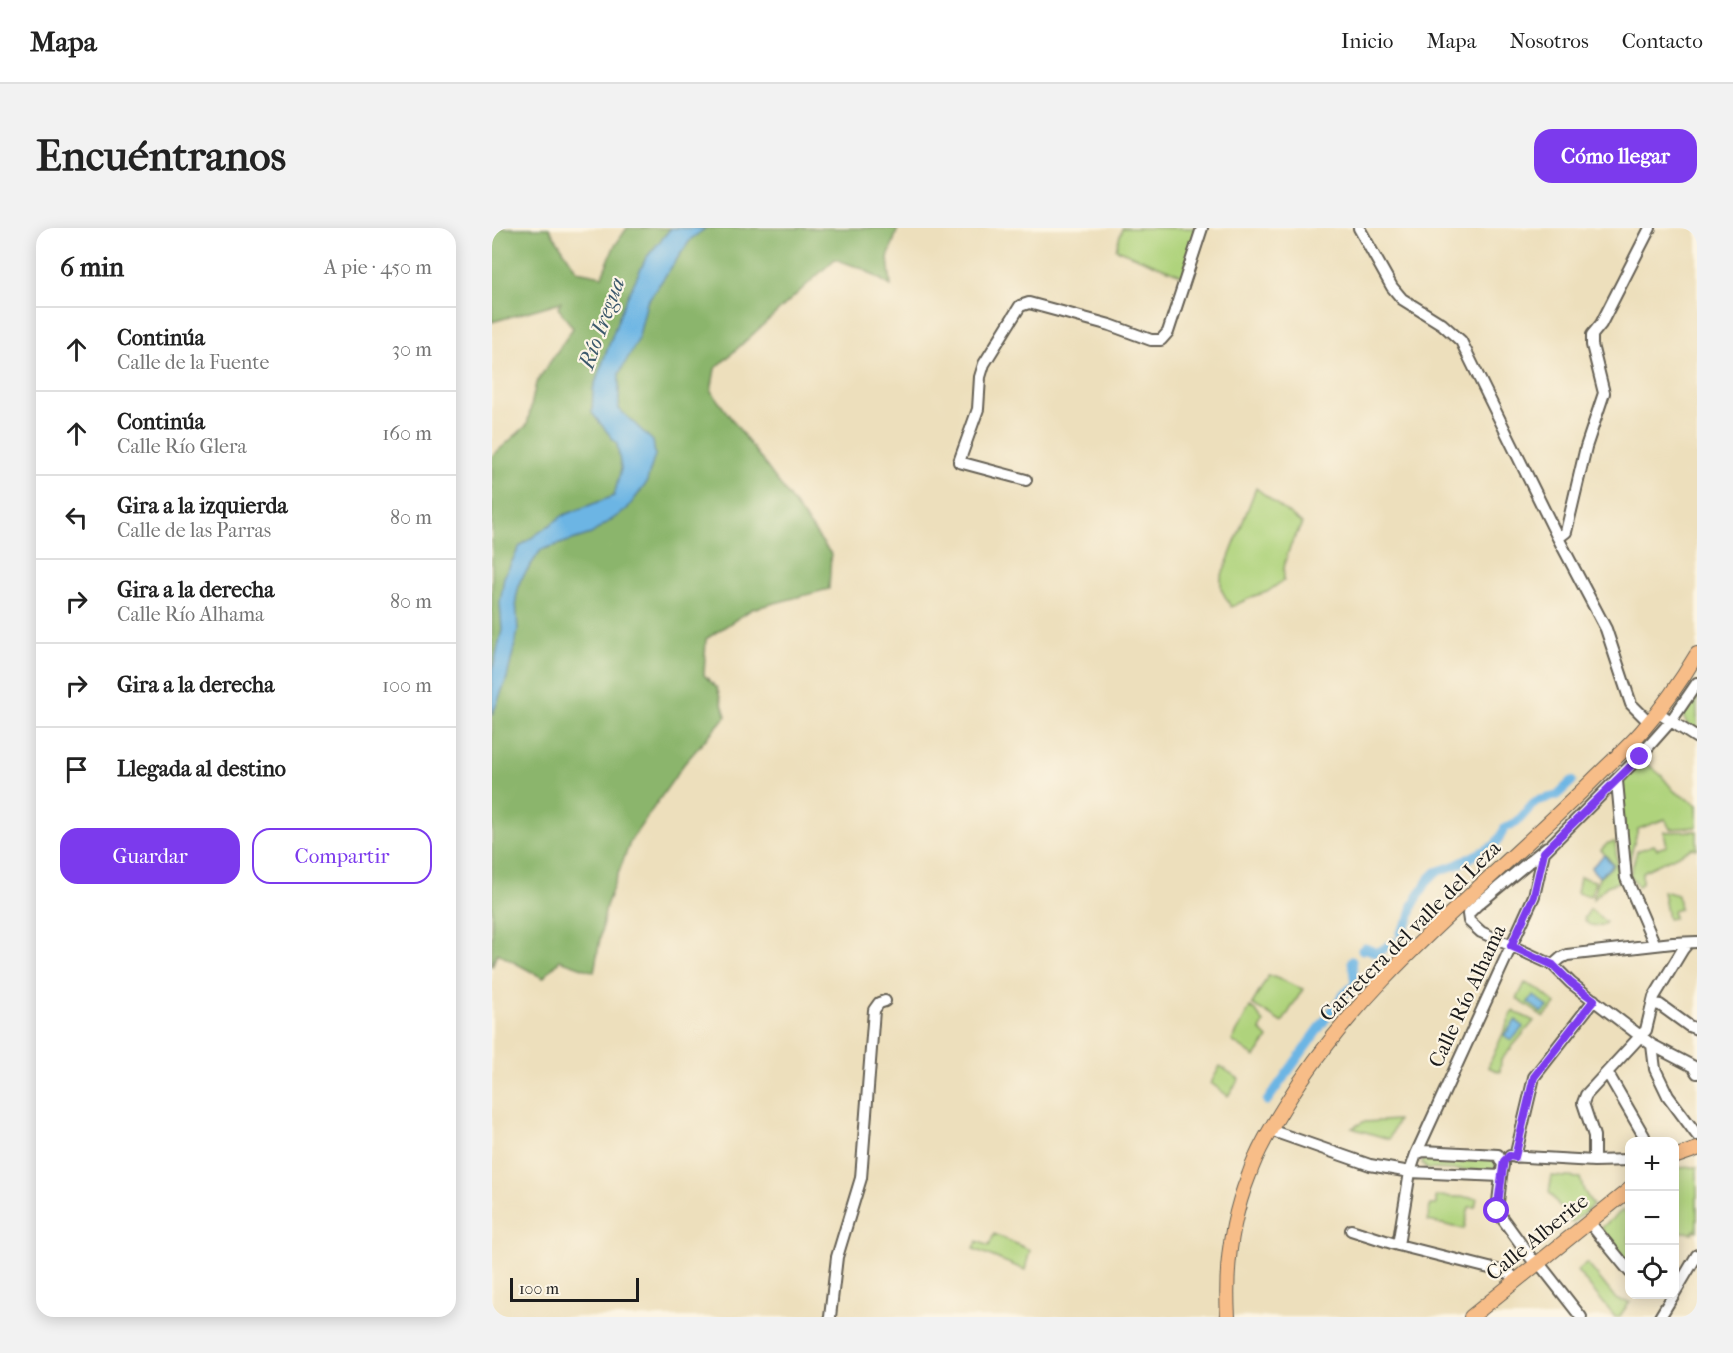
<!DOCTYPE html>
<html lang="es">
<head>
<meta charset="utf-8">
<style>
	:root { --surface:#fff; --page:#f2f2f2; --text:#222; --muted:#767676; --line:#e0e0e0; --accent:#7c3aed }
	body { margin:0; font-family:"IM FELL French Canon",serif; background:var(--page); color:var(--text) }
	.controls { position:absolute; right:18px; bottom:18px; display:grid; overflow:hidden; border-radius:12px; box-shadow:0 3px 15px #0003 }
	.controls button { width:54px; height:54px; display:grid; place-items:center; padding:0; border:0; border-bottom:2px solid var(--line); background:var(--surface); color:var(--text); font:30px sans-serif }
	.scale { position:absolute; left:18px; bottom:15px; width:129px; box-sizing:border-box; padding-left:6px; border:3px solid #1c1c1c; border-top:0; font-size:16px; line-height:21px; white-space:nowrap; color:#1c1c1c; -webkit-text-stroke:4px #fcf5e5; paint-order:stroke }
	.stop { position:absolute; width:18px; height:18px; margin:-14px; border:4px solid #7c3aed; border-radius:50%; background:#fff }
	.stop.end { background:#7c3aed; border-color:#fff; box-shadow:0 2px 6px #0008 }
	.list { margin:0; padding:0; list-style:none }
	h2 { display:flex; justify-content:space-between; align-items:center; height:78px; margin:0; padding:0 24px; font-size:26px }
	h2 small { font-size:20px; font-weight:400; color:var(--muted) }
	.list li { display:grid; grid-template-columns:39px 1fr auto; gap:18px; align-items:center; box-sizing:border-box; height:84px; padding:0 24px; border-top:2px solid var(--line) }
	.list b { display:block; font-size:22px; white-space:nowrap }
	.list p { margin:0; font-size:20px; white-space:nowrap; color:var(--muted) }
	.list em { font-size:20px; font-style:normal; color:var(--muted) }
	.actions { display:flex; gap:12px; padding:18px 24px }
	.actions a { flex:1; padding:14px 0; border:2px solid var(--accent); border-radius:18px; text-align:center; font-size:21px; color:var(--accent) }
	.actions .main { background:var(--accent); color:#fff }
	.icon { flex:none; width:33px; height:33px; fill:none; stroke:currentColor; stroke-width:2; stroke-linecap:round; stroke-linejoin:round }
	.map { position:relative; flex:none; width:1205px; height:1089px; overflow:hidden; border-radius:18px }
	header { display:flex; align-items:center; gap:36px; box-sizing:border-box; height:84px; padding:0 30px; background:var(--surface); border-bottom:2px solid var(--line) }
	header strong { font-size:28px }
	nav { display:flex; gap:33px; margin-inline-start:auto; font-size:21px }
	.intro { display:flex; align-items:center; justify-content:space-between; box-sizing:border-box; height:144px; padding:0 36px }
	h1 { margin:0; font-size:42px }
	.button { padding:15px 27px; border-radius:18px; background:var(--accent); color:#fff; font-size:21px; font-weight:700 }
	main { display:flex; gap:36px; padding:0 36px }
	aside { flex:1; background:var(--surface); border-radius:18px; box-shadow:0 3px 15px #0003 }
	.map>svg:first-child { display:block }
	.green { fill:#afd37c; stroke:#66784c; stroke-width:1.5 }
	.forest { fill:#8bb56c; stroke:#546844; stroke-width:1.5 }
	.water { fill:#6cb5e4; stroke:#446880; stroke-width:1.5 }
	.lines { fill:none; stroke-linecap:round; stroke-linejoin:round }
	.canal { stroke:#6cb5e4; stroke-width:9 }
	.minor-casing { stroke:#656054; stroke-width:14 }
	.major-casing { stroke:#656054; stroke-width:16 }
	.minor { stroke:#fff; stroke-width:10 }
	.major { stroke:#f7bd88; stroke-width:14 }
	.route { stroke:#7c3aed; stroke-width:8 }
	.labels { text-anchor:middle; stroke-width:4.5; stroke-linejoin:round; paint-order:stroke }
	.street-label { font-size:21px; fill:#1c1c1c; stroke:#fcf5e5 }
	.water-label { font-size:22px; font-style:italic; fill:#3c596c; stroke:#fcf5e5 }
</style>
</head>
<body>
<header>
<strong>Mapa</strong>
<nav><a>Inicio</a><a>Mapa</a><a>Nosotros</a><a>Contacto</a></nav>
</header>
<div class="intro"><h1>Encuéntranos</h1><a class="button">Cómo llegar</a></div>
<main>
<aside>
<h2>6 min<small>A pie · 450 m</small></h2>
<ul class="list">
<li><svg class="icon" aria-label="ahead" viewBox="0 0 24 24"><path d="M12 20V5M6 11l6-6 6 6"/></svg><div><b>Continúa</b><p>Calle de la Fuente</p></div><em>30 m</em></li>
<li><svg class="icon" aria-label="ahead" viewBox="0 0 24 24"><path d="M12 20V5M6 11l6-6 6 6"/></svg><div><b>Continúa</b><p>Calle Río Glera</p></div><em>160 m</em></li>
<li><svg class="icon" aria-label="left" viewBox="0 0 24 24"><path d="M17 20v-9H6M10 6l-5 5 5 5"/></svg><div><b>Gira a la izquierda</b><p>Calle de las Parras</p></div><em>80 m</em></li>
<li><svg class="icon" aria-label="right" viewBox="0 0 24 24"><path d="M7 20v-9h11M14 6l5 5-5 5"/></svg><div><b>Gira a la derecha</b><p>Calle Río Alhama</p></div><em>80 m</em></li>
<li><svg class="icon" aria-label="right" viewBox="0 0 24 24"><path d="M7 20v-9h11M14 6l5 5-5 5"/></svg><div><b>Gira a la derecha</b></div><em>100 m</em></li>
<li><svg class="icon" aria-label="arrive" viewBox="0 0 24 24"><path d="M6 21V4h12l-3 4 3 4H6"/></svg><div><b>Llegada al destino</b></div></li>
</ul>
<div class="actions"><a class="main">Guardar</a><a>Compartir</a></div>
</aside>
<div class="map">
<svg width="1205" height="1089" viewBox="0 0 1205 1089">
	<rect width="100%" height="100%" fill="#fcf5e5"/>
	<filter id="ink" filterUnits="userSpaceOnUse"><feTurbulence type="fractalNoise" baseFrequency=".0167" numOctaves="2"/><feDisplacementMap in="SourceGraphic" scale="12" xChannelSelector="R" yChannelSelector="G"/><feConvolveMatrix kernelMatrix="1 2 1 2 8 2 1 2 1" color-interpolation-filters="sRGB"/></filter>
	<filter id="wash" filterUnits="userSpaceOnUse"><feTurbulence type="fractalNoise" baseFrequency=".008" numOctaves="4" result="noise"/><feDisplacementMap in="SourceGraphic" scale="24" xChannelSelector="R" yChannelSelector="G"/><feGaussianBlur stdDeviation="1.35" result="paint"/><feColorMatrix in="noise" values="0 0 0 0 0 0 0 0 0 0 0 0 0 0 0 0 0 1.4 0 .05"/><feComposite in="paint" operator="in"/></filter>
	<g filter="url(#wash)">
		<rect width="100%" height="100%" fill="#eddfbc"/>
		<!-- green -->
		<path class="green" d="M630,0H706L691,48L624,21Z
			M764,260L810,296C800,314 790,331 792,352L775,364L762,368L739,379L729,361V350Z
			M1205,464V501L1204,502L1195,496L1191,488L1192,482Z
			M1150,532L1169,547L1182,563L1205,577V599L1178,601L1173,591L1146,601L1135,641L1129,558L1138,544Z
			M1205,603V621L1201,620L1150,644V655L1146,659L1138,647L1145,623L1162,617L1165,621L1175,618L1172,604Z
			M1123,614L1127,654L1115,658L1101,671L1107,650L1122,637L1109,622L1116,615Z
			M1088,649L1103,653L1099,668L1085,665Z
			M1171,663L1186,667L1188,681L1181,683L1182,690L1176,691Z
			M1098,681L1114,694L1111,697C1103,698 1096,699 1092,691Z
			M777,747L811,761L790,795L760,776Z
			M1033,755L1046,761L1064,776L1052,789L1025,771Z
			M758,779L763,782L772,795L768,802L776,810L763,829L740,813Z
			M1021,783L1042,793L1009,832L1008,844L996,839Z
			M728,838L747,851L736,868L719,855Z
			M906,892L897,911L860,900L871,894Z
			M933,928L1002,929L1005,939L1002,943L935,941L930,935Z
			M1205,939V1003L1202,1002L1201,1005L1183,1003V940Z
			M1060,948L1088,950L1092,963L1101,977L1080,995L1057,964Z
			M944,968L985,970L983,979H977L972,1001L936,993L938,977H944Z
			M1131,982L1137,989V1036L1109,1000Z
			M502,1006L538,1022L533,1042L482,1021L485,1013L497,1018Z
			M1095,1035L1125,1072L1138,1074L1127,1089H1123L1085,1043Z"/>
		<!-- forest -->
		<path class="forest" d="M0,0H57L85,43L110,48L122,19L135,0H406L396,30L399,58L371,41L343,31L223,141L219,163L339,326L337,361L260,381L214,411L212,447L225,460L234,488L192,536L139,612L114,678L102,744L68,732L51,750L5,725L0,739V228L35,197L44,155L81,100L66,80L69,74L0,94Z"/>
		<!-- water -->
		<path class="water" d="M179,0H214L199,11L155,74L146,112L127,146V181L161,213L163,227L154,256L135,281L99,306L49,322L28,353L24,371L26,403L15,450L0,488V444L10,402L8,375L12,349L28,318L72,287L122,268L129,241L125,216L100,185L101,161L131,78L154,30Z
			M1112,627L1121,637L1107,649L1099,640Z
			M1042,768L1056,779L1050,785L1036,774Z
			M1024,792L1031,799L1019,813L1012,807Z"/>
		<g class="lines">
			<!-- canal -->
			<path class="canal" d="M908,706L917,692L921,677L936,652L944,644L964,637L1003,617L1013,600L1025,594L1044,573L1064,568L1080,553
				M870,722L873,720L885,725L902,714
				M775,873L851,767L863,756L860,733"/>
		</g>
	</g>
	<g filter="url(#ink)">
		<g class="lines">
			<defs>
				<path id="minor" d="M867,0L900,59L910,71L950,96L969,113L1066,310L1114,401L1139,476L1157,494
					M534,252L467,234L486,181L488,149L492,136L528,78L537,75L618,97L659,112H669L676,104L710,0
					M1066,310L1074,304L1094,219L1112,165L1100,117V107L1109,96L1158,0
					M1165,484L1205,510
					M1125,553L1134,650L1163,717
					M1055,619L985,677L976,686L977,693L989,704L1061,737L1079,755L1160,817L1204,840L1203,842L1205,845
					M1061,737L1069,730L1075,727L1181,715L1205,714
					M1162,776L1168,777L1197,798L1205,801
					M1160,817L1163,841L1176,868L1205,907
					M1115,844L1152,908L1153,914
					M778,902L878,937L918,944L1009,948L1011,937L1006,927L931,923L924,926L918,944L906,1017
					M924,926L1042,668L1052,624L1147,529L1179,493L1205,455
					M1018,928L1102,933L1138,932
					M1023,929L1042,849L1102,772
					M1102,933V908L1091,875L1094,867L1154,802L1162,769L1191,721L1196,715
					M1009,948L1005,983L1039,1030L1046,1034L1089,1089
					M1097,994L1138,1044
					M859,1002L906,1017L1017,1045L1024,1052
					M1182,1066L1205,1027
					M338,1089L345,1029L369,950L382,782L387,775L393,773
					M1168,1089L1182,1066"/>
				<path id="major" d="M1182,929L1205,921
					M736,1089C733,1041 739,992 757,947C765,923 779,900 792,879C871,748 999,655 1105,548C1120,533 1136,519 1150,503C1171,479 1189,453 1205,426
					M979,1089L1138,961"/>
			</defs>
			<!-- minor casing -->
			<use href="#minor" class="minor-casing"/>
			<!-- major casing -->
			<use href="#major" class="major-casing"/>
			<!-- minor -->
			<use href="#minor" class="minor"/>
			<!-- major -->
			<use href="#major" class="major"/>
		</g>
	</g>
	<g class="lines" filter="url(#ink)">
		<!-- route -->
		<path class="route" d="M1005,983L1011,939L1012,933L1017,928L1023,929L1042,849L1102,772L1079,755L1061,737L1019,718L1042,668L1052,624L1148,529"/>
	</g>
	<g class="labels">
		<!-- street labels -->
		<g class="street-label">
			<text transform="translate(918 703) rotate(-45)" y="7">Carretera del valle del Leza</text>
			<text transform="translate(975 768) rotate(-65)" y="7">Calle Río Alhama</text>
			<text transform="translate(1045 1009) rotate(-39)" y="7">Calle Alberite</text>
		</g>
		<!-- water labels -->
		<g class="water-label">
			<text transform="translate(109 95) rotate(-70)" y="8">Río Iregua</text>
		</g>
	</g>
</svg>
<div class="controls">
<button>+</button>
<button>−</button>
<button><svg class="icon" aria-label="locate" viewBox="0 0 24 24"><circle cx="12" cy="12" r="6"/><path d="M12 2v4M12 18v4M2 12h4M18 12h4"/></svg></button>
</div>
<div class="scale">100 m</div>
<div class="stop" style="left:1005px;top:983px"></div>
<div class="stop end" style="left:1148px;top:529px"></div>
</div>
</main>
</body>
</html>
